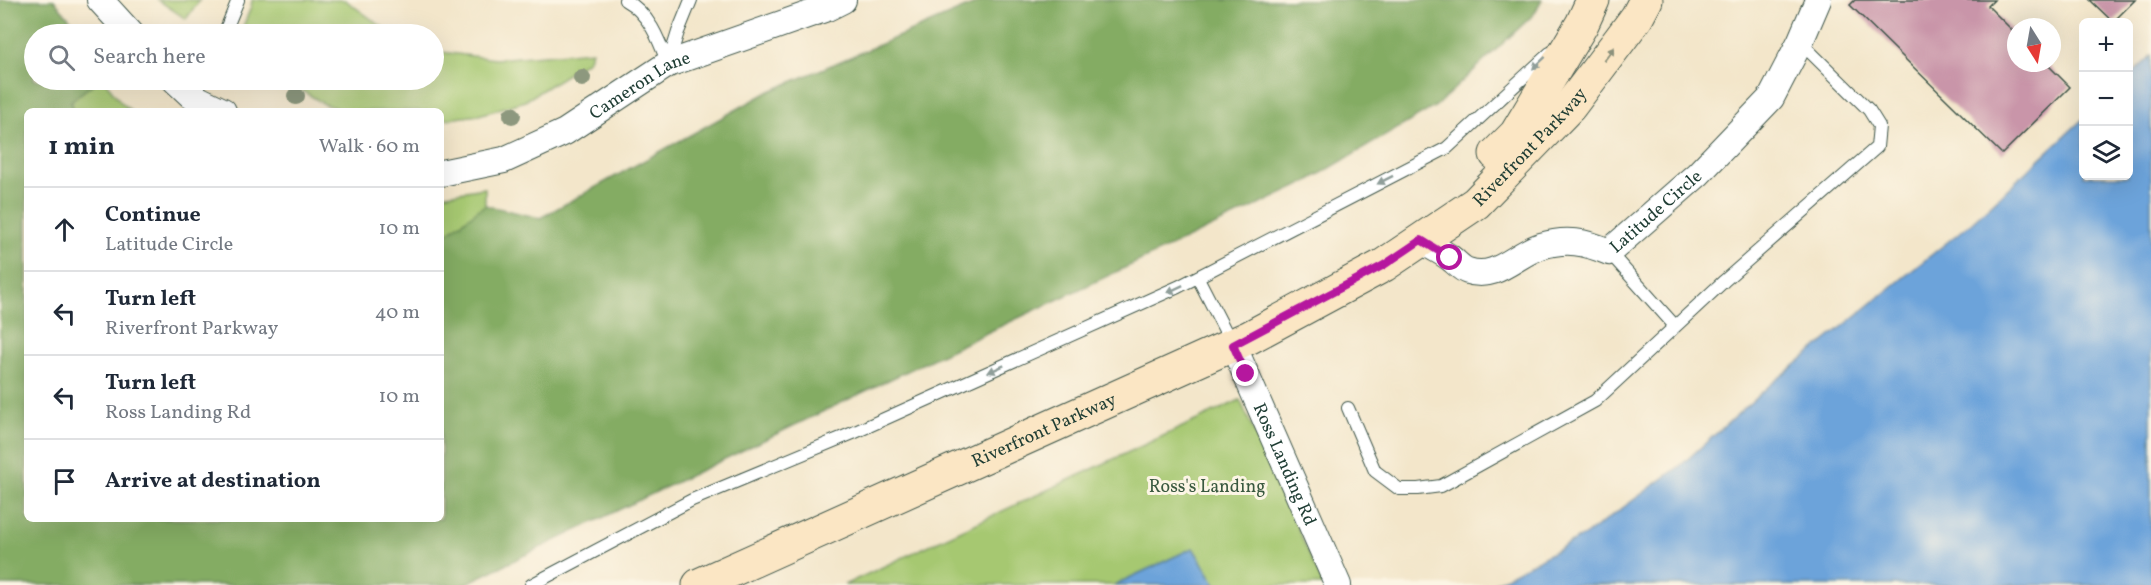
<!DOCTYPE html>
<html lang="en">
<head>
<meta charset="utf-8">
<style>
	:root { --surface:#fff; --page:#f2f2f3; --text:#1f2937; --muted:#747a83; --line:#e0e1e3 }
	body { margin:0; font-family:Vollkorn,serif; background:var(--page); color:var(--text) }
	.controls { position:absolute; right:18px; top:18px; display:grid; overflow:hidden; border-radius:9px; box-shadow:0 6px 24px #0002 }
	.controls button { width:54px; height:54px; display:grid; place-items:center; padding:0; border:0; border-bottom:2px solid var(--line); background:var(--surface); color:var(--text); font:30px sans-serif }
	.compass { position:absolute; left:2007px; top:18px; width:54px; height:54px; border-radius:50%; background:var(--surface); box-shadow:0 6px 24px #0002; rotate:169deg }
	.stop { position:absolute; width:18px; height:18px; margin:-14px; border:4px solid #b5179e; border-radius:50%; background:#fff }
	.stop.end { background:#b5179e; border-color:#fff; box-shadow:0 2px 6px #0008 }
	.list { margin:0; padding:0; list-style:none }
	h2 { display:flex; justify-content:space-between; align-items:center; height:78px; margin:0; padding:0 24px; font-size:26px }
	h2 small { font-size:20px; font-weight:400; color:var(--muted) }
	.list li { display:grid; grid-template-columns:39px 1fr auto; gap:18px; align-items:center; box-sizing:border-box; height:84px; padding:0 24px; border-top:2px solid var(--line) }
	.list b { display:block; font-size:22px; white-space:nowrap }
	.list p { margin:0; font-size:20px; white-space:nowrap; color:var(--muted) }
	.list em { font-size:20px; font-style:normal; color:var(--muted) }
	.icon { flex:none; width:33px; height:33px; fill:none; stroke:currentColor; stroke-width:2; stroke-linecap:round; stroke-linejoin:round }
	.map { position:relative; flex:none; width:2151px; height:585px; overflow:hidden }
	.search { position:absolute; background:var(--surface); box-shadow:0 6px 24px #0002; left:24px; top:24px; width:420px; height:66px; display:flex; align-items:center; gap:15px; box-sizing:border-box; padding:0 21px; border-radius:33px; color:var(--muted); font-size:22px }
	.panel { position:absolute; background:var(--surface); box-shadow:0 6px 24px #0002; left:24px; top:108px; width:420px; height:414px; border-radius:9px }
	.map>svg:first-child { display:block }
	.green { fill:#a6c871; stroke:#628252; stroke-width:1.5 }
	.forest { fill:#84ac63; stroke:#52744c; stroke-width:1.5 }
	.water { fill:#6ca3da; stroke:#467087; stroke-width:1.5 }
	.building { fill:#c995a9 }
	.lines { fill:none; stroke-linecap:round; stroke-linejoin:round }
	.lane-casing { stroke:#3f564a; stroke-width:14 }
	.street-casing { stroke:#3f564a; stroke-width:28 }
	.secondary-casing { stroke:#3f564a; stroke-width:35 }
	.lane { stroke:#fff; stroke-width:12 }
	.street { stroke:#fff; stroke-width:26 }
	.secondary { stroke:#fbe6c4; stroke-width:33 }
	.tree { fill:#8d987e }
	.oneway { fill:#8d927c }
	.oneway2 { fill:#8f9e9a }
	.route { stroke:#b5179e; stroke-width:8 }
	.labels { text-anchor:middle; stroke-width:6; stroke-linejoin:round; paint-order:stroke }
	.street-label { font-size:18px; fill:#1f3d34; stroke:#fcf5e5 }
	.park-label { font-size:18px; fill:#3a5940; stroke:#fcf5e5 }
</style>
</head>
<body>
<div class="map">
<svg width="2151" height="585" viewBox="0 0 2151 585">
	<rect width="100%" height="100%" fill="#fcf5e5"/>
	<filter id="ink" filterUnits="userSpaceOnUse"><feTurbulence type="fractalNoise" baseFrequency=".0167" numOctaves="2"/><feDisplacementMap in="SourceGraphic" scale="12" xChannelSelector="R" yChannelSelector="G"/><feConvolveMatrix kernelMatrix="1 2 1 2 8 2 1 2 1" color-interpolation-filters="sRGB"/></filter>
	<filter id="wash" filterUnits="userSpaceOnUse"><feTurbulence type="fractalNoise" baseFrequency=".008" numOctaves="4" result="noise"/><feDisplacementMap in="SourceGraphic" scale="24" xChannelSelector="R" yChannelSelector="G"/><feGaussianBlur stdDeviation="1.35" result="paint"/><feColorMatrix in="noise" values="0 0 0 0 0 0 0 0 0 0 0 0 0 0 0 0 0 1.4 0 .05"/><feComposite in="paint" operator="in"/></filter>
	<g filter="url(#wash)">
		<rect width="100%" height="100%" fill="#f3e6ca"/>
		<!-- green -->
		<path class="green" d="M158,0H200L186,19Z
			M252,0H345L392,34H240L251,7Z
			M434,51L495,59L592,51L588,61L525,101L479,115L441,120V111H347L326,105L284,80H434Z
			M98,80H104L120,101L131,111H74L71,101Z
			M485,188V205L441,238V195Z
			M1240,400L1323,585H1216L1193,548L1114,585H844Z"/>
		<!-- forest -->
		<path class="forest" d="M0,0H54L83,34H34V80H98L71,101L74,111H27V519H441V238L485,205L540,218L768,92L984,0H1542L1534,14L1436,106L1303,184L980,336L463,585H0Z"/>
		<!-- water -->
		<path class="water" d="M2151,56V585H1491L1587,534L1680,466L1769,386L1971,223L2083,119L2084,176H2128L2129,77Z
			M1193,548L1216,585H1114Z"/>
		<g id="blocks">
			<!-- building -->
			<path class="building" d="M1855,0H1994L1988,6L2016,34V63H2046L2070,87L2002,154L1850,5Z
				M2090,0H2135L2113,22Z"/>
		</g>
	</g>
	<g filter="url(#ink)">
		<use href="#blocks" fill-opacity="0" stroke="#3f564a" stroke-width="1.5"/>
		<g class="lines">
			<defs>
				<path id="lane" d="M625,0C649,13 659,40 668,64L678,32L691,0
					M224,34L238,0
					M192,96L202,80
					M1609,252L1675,326
					M1198,278L1232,344
					M1348,408L1375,471L1399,489H1418L1441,486L1595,401L1724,281L1877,147L1879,126L1869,110L1800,42
					M531,585L692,500L853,433L1178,287L1447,148L1550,53"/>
				<g id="street">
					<path d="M100,0L131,34"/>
					<path d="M175,80L192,96L223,111"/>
					<path id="s1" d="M441,173L504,160L565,132L668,64L827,8L843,0"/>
					<path id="s2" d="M1421,240C1430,246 1440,251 1449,257C1455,261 1461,269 1468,271C1496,281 1517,253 1541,246C1567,238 1585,242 1609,252L1698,174L1771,98L1800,42L1818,0"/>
					<path id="s3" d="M1233,345L1338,585"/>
				</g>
				<g id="secondary">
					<path d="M1496,154L1516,134L1582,24L1593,0"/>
					<path id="s4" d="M699,585L1250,337L1384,265L1476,203L1570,106L1637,17L1646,0"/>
				</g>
			</defs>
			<!-- lane casing -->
			<use href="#lane" class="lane-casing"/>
			<!-- street casing -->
			<use href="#street" class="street-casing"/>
			<!-- secondary casing -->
			<use href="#secondary" class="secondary-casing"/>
			<!-- lane -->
			<use href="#lane" class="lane"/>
			<!-- street -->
			<use href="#street" class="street"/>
			<!-- secondary -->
			<use href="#secondary" class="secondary"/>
		</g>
		<!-- trees -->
		<g class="tree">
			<circle cx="582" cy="78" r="9"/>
			<circle cx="296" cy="96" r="9"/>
			<circle cx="512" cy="115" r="9"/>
		</g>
		<!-- one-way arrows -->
		<defs><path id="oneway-solid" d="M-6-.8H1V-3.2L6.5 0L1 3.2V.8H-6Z" transform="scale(1.5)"/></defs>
		<use class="oneway" href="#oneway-solid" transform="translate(1609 54) rotate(-53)"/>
		<g class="oneway2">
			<use href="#oneway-solid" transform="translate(1539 63) rotate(137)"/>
			<use href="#oneway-solid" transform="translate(1385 180) rotate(153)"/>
			<use href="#oneway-solid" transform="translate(1175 289) rotate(155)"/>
			<use href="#oneway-solid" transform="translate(996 369) rotate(156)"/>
		</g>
	</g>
	<g class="lines" filter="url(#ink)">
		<!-- route -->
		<path class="route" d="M1246,374L1233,345L1384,265L1421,240L1450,258"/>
	</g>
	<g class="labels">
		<!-- street labels -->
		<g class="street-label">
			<text dy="6" stroke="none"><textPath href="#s1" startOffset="220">Cameron Lane</textPath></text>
			<text dy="6" stroke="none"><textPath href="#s4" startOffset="945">Riverfront Parkway</textPath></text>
			<text dy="6" stroke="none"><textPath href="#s2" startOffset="268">Latitude Circle</textPath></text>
			<text dy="6" stroke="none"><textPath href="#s4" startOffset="378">Riverfront Parkway</textPath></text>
			<text dy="6" stroke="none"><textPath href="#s3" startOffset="130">Ross Landing Rd</textPath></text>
		</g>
		<!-- park labels -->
		<g class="park-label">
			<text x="1207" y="492">Ross's Landing</text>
		</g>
	</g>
</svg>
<div class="controls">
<button>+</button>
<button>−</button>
<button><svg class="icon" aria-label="layers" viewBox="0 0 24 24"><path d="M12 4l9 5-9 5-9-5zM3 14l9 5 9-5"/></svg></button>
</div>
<svg class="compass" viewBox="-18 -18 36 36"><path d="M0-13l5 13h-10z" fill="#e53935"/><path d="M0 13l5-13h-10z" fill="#747a83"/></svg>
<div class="stop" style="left:1450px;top:258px"></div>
<div class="stop end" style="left:1246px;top:374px"></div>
<div class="search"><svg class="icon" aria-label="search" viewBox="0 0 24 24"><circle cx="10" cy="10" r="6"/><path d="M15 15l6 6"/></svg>Search here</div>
<section class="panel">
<h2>1 min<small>Walk · 60 m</small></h2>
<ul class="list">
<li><svg class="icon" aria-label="ahead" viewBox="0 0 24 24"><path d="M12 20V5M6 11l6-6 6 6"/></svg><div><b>Continue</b><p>Latitude Circle</p></div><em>10 m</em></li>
<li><svg class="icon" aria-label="left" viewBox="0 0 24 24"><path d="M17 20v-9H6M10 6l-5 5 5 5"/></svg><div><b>Turn left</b><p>Riverfront Parkway</p></div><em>40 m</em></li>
<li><svg class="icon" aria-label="left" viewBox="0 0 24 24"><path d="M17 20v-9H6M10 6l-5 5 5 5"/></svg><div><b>Turn left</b><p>Ross Landing Rd</p></div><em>10 m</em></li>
<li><svg class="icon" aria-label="arrive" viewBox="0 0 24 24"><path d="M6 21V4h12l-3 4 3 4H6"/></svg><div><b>Arrive at destination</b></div></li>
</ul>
</section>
</div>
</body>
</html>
